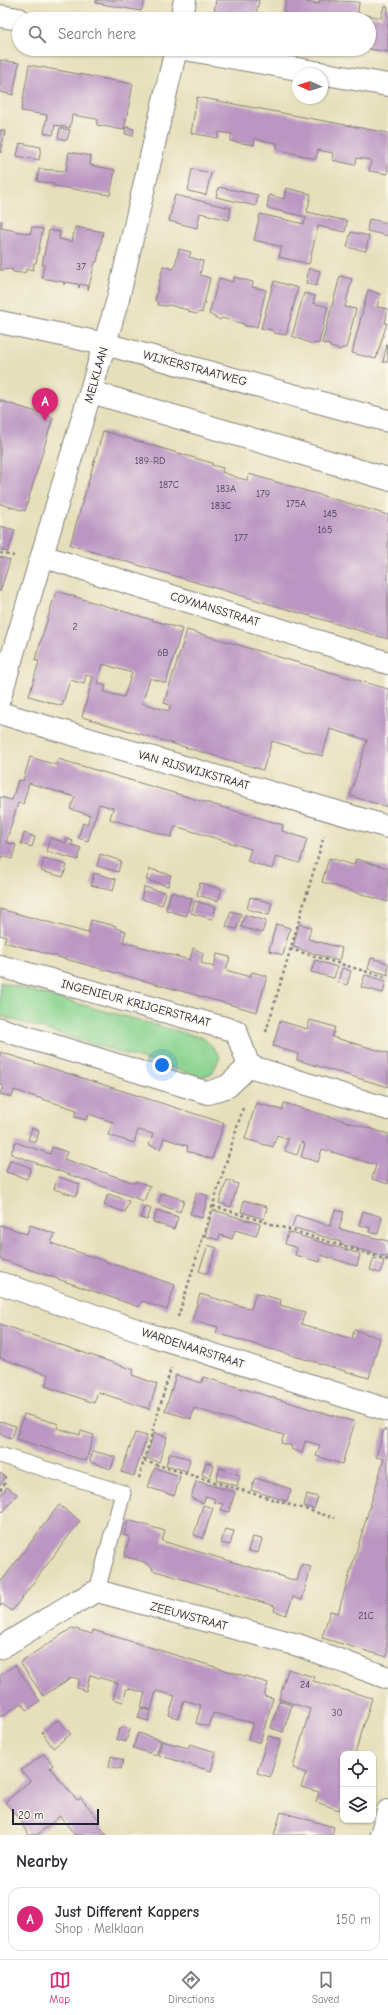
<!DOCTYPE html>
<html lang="en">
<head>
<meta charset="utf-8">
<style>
	:root { --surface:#fff; --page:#f2f2f3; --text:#2b2b33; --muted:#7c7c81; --line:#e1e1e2; --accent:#db2777 }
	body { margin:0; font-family:"Comic Neue",sans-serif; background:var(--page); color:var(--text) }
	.controls { position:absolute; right:12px; bottom:12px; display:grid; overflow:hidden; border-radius:8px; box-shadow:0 1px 3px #0004 }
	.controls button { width:36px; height:36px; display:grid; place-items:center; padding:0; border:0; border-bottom:1px solid var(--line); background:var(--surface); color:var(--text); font:20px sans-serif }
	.compass { position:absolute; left:292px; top:68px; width:36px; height:36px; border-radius:50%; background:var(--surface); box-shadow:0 1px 3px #0004; rotate:273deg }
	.scale { position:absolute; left:12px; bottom:10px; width:87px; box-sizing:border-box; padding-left:4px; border:2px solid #22223b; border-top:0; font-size:11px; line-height:14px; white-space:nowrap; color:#22223b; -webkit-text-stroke:3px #fbf7ec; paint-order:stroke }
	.you { position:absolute; left:162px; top:1065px; width:14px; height:14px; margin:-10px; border:3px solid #fff; border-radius:50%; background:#1a73e8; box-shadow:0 0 0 6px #1a73e833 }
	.badge { display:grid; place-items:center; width:26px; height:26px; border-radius:50%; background:var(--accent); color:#fff; font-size:13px; font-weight:700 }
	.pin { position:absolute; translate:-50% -33px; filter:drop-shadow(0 1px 2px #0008) }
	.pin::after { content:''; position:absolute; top:21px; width:14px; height:12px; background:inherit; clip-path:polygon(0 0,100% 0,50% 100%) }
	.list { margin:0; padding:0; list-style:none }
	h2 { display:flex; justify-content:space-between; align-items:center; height:52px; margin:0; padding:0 16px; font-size:17px }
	h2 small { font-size:13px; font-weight:400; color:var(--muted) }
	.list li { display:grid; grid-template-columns:26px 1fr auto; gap:12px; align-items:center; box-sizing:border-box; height:64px; margin:0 8px 8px; padding:0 8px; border:1px solid var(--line); border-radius:12px }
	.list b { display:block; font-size:15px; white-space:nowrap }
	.list p { margin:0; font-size:13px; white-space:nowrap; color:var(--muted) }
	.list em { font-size:13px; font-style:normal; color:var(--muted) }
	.icon { flex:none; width:22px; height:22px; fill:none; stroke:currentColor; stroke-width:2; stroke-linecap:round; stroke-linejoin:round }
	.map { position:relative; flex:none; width:388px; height:1835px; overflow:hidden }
	.search { position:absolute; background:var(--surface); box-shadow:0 1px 3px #0004; left:12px; right:12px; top:12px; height:44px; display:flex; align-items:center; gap:10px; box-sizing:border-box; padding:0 14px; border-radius:22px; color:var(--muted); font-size:15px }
	.sheet { height:124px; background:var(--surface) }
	nav { display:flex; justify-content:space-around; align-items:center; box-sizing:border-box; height:56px; border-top:1px solid var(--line); background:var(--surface); font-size:11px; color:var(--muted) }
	nav a { display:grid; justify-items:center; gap:2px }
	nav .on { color:var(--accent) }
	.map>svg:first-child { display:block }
	.green { fill:#89d38f; stroke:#567a65 }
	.building { fill:#bb96c3; fill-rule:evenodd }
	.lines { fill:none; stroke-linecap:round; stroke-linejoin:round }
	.service-casing { stroke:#84807b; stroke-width:17 }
	.minor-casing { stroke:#84807b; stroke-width:24 }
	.tertiary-casing { stroke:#84807b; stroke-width:24 }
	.path { stroke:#84807b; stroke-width:2.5; stroke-dasharray:3 3; stroke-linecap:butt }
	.service { stroke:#fff; stroke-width:15 }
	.minor { stroke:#fff; stroke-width:22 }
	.tertiary { stroke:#fff; stroke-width:22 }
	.labels { text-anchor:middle; stroke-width:3; stroke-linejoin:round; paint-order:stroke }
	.number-label { font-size:10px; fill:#483f5d }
	.street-label { font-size:12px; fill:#22223b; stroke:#fbf7ec }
</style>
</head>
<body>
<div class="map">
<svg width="388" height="1835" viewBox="0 0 388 1835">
	<rect width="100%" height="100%" fill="#fbf7ec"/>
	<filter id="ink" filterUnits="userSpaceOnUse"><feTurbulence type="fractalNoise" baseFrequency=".025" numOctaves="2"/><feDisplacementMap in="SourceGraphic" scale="8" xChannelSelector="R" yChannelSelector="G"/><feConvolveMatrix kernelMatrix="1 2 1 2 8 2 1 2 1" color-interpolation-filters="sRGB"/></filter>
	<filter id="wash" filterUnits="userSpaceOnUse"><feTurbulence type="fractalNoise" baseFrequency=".012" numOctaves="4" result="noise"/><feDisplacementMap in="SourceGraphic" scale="16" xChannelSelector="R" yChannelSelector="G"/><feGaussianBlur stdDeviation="0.9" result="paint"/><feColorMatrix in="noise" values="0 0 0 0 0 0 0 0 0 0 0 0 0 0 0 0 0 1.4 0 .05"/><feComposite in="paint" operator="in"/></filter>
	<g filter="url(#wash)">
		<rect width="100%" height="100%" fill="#e6dfbb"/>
		<!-- green -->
		<path class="green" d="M0,982L203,1038L213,1047L220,1057L212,1073L201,1077L0,1016Z"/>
		<g id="blocks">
			<!-- building -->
			<path class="building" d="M96,0H145L141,11L96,3Z
				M216,0H259L256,15L246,13L245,19H213Z
				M286,0H306V2L319,4V0L359,2L358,13L381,18L384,6L388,7V52L369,49V19L283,18Z
				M0,60L19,63L13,95L0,92Z
				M29,65L133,84L124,130L97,125V119L72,115L70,128L55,125L53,135L44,133L47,115L21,111Z
				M197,97L388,133V174L369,171L371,160L357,158L355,165L332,160L333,153L318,150L316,159L277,149V143L255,139L254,145L230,141L232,134L219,132L218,138L191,133Z
				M126,127L134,129L133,136L125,134Z
				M60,128L70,130L67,140L58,138Z
				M0,130L5,131L1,153L0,152Z
				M20,143L41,147L39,160L17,156Z
				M69,152L91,156L90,165L115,170L110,195L54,186V184L37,181L39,169L66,171Z
				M192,169L211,173L206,195L188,191Z
				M219,187L258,195L256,206L216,197Z
				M286,188L311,194L307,212L347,221L345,232L318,226L309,264L279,257L282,247L254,240L260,214L304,224L306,217L267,208L269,195L284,199Z
				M175,195L231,208L229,220L200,213L197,228L169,221Z
				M369,219L388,223V236L367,231Z
				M0,221H2L1,228L30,234L32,227L43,229L36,263H34L33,270L26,269V272L21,273L13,272L12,269L0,270Z
				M75,227L103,232L97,262H95L88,290V286L80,284L79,288L78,284L65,282L64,285V282L42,278L44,265H42L49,230L60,232L59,239L72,242Z
				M351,232L369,236L366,251L347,247Z
				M179,249L191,252L189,257L203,261L200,275L210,278L202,313L199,312L196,314L189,312L188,310L169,305L166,306L158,305V302L155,301L163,266L174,269Z
				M309,268L320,271L316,286L306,283Z
				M340,276L352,279L345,307L356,309L346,348H342L341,350L330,347V345L322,343Z
				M234,277L253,282L252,287L266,290L257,327L245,326L244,324L222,318L220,320L209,314L219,278L233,282Z
				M274,281L298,288L286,335L274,333L272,330L261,328Z
				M368,290L380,294L377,307L388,309L385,323H387L376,359L352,353Z
				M304,293L315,296L313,303L328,307L319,343L312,344L292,336Z
				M387,344L388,362H383Z
				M0,399L1,401L53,417L25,511L0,504Z
				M103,431L212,463V465L223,468L222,472L238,478L247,480L249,474L388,515V639L70,545Z
				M0,526L15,530L8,552L0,550Z
				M0,557L10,560L0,592Z
				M56,591L182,629L166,683L150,678L142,703L169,711L170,705L164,703L187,630L388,689V807L350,796L367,740L330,729L322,756L272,741L263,770L82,717L93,677L86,675L84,684L70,680L62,706L29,696L39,661L35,660ZM103,664L132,673L124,697L104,692L106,686L98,683Z
				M30,757L56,765L58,759L283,825L282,831L307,839L300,863L276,856L272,869L247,861L251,849L175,826L171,837L110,819L113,808L99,804L88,841L78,838L83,823L87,824L90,815L70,809L75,797L29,783L23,804L18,803L6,842L16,845L12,859L2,856L0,861V797L12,800L18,780L23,781Z
				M24,833L35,837L32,847L21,844Z
				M50,838L66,843L67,839L73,841L71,845L81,848L78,860L46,851Z
				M100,854L121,861L118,872L97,866Z
				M329,858L354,865L356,859L388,868V902L322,882Z
				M44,859L67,865L63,877L41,871Z
				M150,869L171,875L168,886L146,880Z
				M94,873L116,879L113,891L91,885Z
				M200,883L222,889L218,901L197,895Z
				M144,887L166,893L162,905L141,899Z
				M171,892L192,899L186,916L166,910Z
				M250,897L272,903L269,915L247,909Z
				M195,901L216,907L212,919L191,913Z
				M0,909L88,933L91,920L116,926L115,928L126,931L123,942L190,960L193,948L203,953L201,963L214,967L217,954L230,957L226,970L250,977L252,972L267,976L257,1012L4,942L6,937L0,935Z
				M231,911L241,914L237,929L226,927Z
				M245,915L266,921L262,933L241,927Z
				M276,924L290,928L283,955L269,951Z
				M299,924L311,927L308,939L342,948L339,961L293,947Z
				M371,958L388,963V975L368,969Z
				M315,960L337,967L334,978L311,972Z
				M342,968L351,971L347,985L338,982Z
				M365,975L386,981L383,993L361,987Z
				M310,1020L335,1027L332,1037L388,1053V1087L297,1060L298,1054L273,1046L280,1021L307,1029Z
				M0,1052L224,1123L212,1159L187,1151L188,1146L164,1138L160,1149L149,1145L153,1134L138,1130L134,1143L108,1135L113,1122L89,1114L86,1120L74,1117L77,1110L14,1090L12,1097L0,1094L3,1086L0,1085Z
				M256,1103L282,1110L284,1103L388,1134V1184L372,1179L376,1165L322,1149L318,1162L301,1157L305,1144L301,1142L297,1155L285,1151L288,1139L277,1135L273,1147L245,1139Z
				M32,1128L39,1131L36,1142L28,1140Z
				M15,1142L50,1154L52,1147L67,1152L64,1159L135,1183L136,1181L150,1186L144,1201L11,1154Z
				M10,1160L31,1168L27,1179L6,1172Z
				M58,1177L80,1184L76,1196L54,1189Z
				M227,1180L238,1184L231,1207L219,1203Z
				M197,1192L208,1196L202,1218L190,1214Z
				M162,1193L184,1200L180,1212L158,1204Z
				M108,1194L129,1201L125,1212L104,1205Z
				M244,1200L267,1207L264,1219L241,1212Z
				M144,1206L151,1209L147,1220L141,1218Z
				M157,1210L178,1217L174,1229L153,1222Z
				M213,1210L260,1224L256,1236L235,1230L232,1239L220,1235L218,1240L205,1236Z
				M335,1210L344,1212L339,1229L388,1241V1257L340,1244L341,1242L292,1227L296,1215L330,1226Z
				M363,1211L382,1217L378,1234L369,1232L370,1228L359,1225Z
				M0,1225L27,1234L30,1225L55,1234L51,1243L175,1285L167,1310L142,1301L139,1307L0,1259Z
				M288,1232L360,1254L357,1266L321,1255L320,1262L295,1255L297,1248L285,1244Z
				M208,1245L217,1248L207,1274L199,1271Z
				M374,1258L384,1261L380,1273L370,1270Z
				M256,1293L281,1300L280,1305L305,1312L301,1324L352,1339L354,1330L380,1338L369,1378L216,1333L218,1327L192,1320L200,1294L251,1309Z
				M0,1324L134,1370L132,1375L157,1384L149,1409L98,1392L94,1403L45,1386L49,1375L0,1358Z
				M176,1375L202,1383L203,1377L355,1422L342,1464L316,1456L320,1445L305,1441L302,1453L291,1449L292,1446L281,1443L284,1435L194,1408L191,1419L165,1411Z
				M24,1414L59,1424L57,1428L80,1435L81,1431L94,1435L86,1461L16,1439Z
				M0,1421L16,1426L12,1438L0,1434Z
				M384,1429L388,1431L387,1657L322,1638L330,1611L338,1613L384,1459L376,1457Z
				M135,1433L147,1436L134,1476L121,1472Z
				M154,1433L167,1437L159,1462L146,1458Z
				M93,1451L115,1457L111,1469L90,1462Z
				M170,1453L190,1459L187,1471L166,1465Z
				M206,1462L214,1465L210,1478L202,1475Z
				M155,1468L180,1476L174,1496L148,1487Z
				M220,1468L240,1475L237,1486L216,1480Z
				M0,1473L6,1477L0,1485Z
				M255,1478L291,1489L287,1501L251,1490Z
				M196,1481L235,1492L229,1512L221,1510L223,1504L214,1502L215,1499L206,1496L203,1503L191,1498Z
				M7,1487L17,1494L3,1512L0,1510V1496Z
				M307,1494L318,1497L314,1509L304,1506Z
				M59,1505L80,1521L12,1611L2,1604L0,1607V1583Z
				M203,1505L213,1508L203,1538L194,1535Z
				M128,1520L165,1531L162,1541L297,1581L302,1564L311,1567L302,1600L293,1597L286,1615L274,1611L275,1606L152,1570L153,1568L144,1562L124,1556L130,1537L124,1535Z
				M225,1529L234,1531L230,1545L221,1543Z
				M252,1537L262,1539L258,1553L248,1551Z
				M72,1628L92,1634L93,1630L268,1683L264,1696L273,1698L260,1743L248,1739L253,1723L213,1713L209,1727L196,1723L201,1705L184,1700L178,1718L169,1715L175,1696L156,1691L151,1710L141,1707L145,1693L127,1688L123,1702L113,1699L118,1683L90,1675L86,1691L77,1688L79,1679L72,1677L43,1696L20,1662Z
				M15,1665L40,1701L27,1710L22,1703L0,1717V1675Z
				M288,1669L314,1677L313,1681L372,1698L355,1754H343V1796L339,1810L316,1802L319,1792L301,1787L306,1773L293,1768L310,1709L279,1699Z
				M279,1701L292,1705L283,1732L271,1728Z
				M141,1708L151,1711L148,1721L138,1718Z
				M58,1720L71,1734L53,1748L42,1732Z
				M124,1727L130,1729L126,1742L116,1739L119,1730Z
				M138,1733L161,1740L156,1755L133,1748Z
				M268,1736L281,1739L270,1777L257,1773Z
				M162,1741L188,1748L190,1744L216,1752L211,1771L158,1755Z
				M44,1754L53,1765L50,1768L77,1800L81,1798L100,1821L97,1823L107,1835H75L60,1816L37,1835H29L22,1825L23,1824L5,1802L30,1781L21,1770Z
				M111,1756L123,1760L121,1769L109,1766Z
				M281,1812L334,1827L332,1835H274Z"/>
		</g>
	</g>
	<g filter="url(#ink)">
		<use href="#blocks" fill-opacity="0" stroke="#84807b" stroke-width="1"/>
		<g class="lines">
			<defs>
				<path id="service" d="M0,1455L123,1493L97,1591"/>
				<path id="minor" d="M0,16L19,19
					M181,19L185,0
					M185,49L388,85
					M91,392L388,479
					M42,556L388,663
					M0,697L118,299L176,49
					M0,713L388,827
					M0,966L236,1031L249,1066
					M0,1029L208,1093L228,1086L249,1066
					M249,1066L388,1109
					M0,1283L151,1335L388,1410
					M0,1648L72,1604L97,1591L298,1645L388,1678
					M381,1835L388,1811"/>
				<path id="tertiary" d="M0,322L105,344L388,421"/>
			</defs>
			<!-- service casing -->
			<use href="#service" class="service-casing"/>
			<!-- minor casing -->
			<use href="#minor" class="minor-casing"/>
			<!-- tertiary casing -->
			<use href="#tertiary" class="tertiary-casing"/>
			<!-- path -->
			<path class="path" d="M0,553L14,556
				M290,949L388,978
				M266,1032L324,836
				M213,1206L388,1260
				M178,1317L243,1108
				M144,1461L335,1518
				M139,1478L171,1368
				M0,1490L7,1481"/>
			<!-- service -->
			<use href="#service" class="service"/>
			<!-- minor -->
			<use href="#minor" class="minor"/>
			<!-- tertiary -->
			<use href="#tertiary" class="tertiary"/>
		</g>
	</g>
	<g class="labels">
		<!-- number labels -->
		<g class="number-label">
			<text x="81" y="270">37</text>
			<text x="150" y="464">189-RD</text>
			<text x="169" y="488">187C</text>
			<text x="226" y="492">183A</text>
			<text x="263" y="497">179</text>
			<text x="296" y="507">175A</text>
			<text x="221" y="509">183C</text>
			<text x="330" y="517">145</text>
			<text x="325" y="533">165</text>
			<text x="241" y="541">177</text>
			<text x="75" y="630">2</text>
			<text x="163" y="656">6B</text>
			<text x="366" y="1619">21C</text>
			<text x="305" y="1688">24</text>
			<text x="337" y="1716">30</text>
		</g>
		<!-- street labels -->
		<g class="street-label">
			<text transform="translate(195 368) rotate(15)" y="4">WIJKERSTRAATWEG</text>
			<text transform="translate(96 375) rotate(-74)" y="4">MELKLAAN</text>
			<text transform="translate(215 609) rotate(17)" y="4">COYMANSSTRAAT</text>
			<text transform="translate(194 770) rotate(16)" y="4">VAN RIJSWIJKSTRAAT</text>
			<text transform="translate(136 1003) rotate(15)" y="4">INGENIEUR KRIJGERSTRAAT</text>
			<text transform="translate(193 1348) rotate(18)" y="4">WARDENAARSTRAAT</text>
			<text transform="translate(189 1616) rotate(15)" y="4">ZEEUWSTRAAT</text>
		</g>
	</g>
</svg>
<div class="controls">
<button><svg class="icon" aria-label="locate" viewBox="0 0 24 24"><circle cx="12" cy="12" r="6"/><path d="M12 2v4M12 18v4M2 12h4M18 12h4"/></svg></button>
<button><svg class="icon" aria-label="layers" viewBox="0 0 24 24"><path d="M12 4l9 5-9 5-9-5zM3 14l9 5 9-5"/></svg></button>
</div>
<svg class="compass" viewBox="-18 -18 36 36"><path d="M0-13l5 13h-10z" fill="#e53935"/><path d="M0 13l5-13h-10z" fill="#7c7c81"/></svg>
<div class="scale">20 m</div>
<div class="you"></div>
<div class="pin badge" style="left:45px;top:421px">A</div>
<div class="search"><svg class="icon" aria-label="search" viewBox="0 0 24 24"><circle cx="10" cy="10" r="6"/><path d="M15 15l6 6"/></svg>Search here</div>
</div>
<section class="sheet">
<h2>Nearby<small></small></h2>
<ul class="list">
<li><span class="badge">A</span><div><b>Just Different Kappers</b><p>Shop · Melklaan</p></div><em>150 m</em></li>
</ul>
</section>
<nav>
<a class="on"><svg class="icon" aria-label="map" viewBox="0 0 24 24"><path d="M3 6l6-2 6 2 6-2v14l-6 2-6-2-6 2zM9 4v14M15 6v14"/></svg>Map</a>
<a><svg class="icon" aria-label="directions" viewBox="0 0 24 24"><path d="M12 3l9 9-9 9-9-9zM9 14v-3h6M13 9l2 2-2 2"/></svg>Directions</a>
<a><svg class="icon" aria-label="saved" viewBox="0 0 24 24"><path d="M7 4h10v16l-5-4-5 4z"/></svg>Saved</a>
</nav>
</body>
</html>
